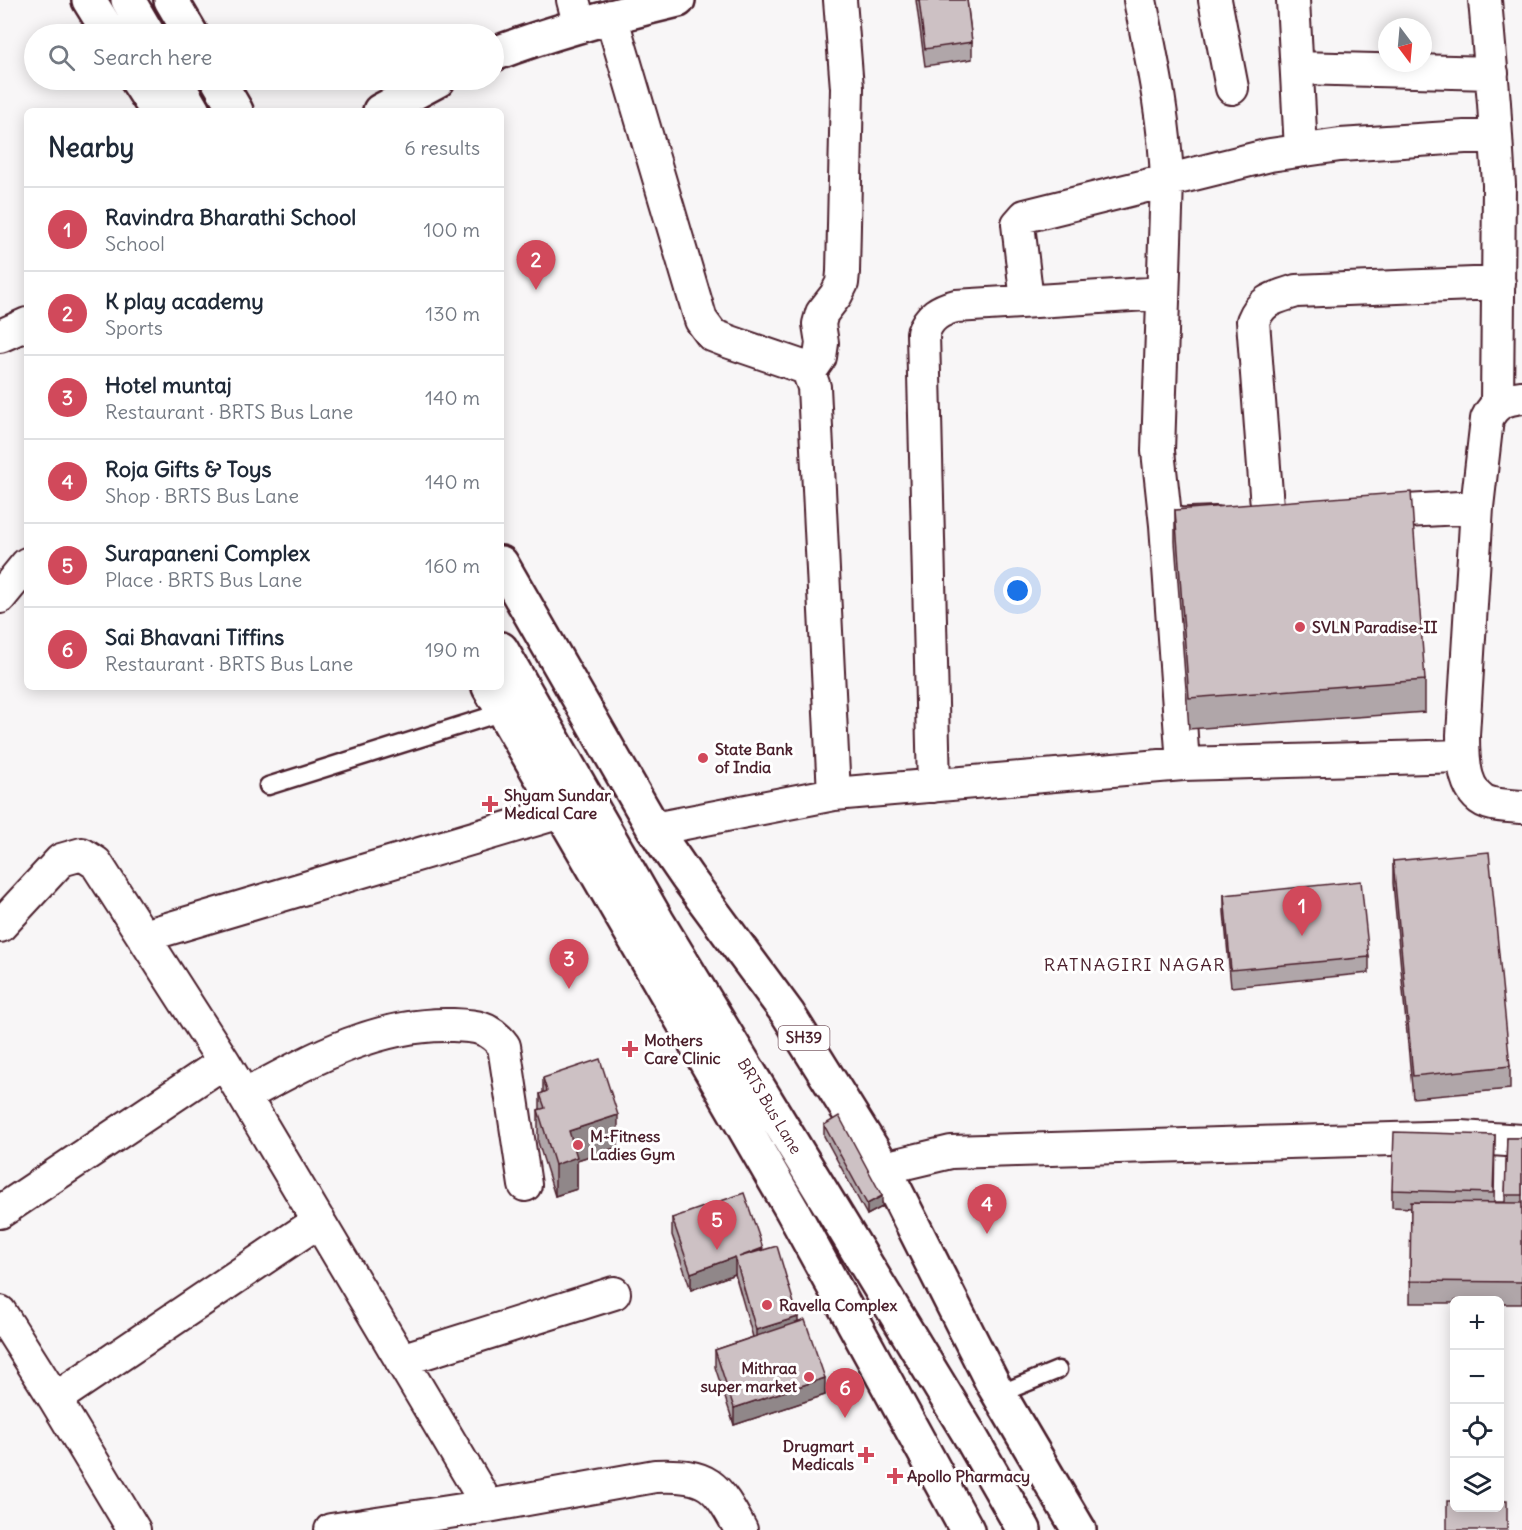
<!DOCTYPE html>
<html lang="en">
<head>
<meta charset="utf-8">
<style>
	:root { --surface:#fff; --page:#f2f2f3; --text:#1f2937; --muted:#747a83; --line:#e0e1e3; --accent:#d1495b }
	body { margin:0; font-family:Delius,sans-serif; background:var(--page); color:var(--text) }
	.controls { position:absolute; right:18px; bottom:18px; display:grid; overflow:hidden; border-radius:9px; box-shadow:0 3px 15px #0003 }
	.controls button { width:54px; height:54px; display:grid; place-items:center; padding:0; border:0; border-bottom:2px solid var(--line); background:var(--surface); color:var(--text); font:30px sans-serif }
	.compass { position:absolute; left:1378px; top:18px; width:54px; height:54px; border-radius:50%; background:var(--surface); box-shadow:0 3px 15px #0003; rotate:164deg }
	.you { position:absolute; left:1018px; top:591px; width:21px; height:21px; margin:-15px; border:4px solid #fff; border-radius:50%; background:#1a73e8; box-shadow:0 0 0 9px #1a73e833 }
	.badge { display:grid; place-items:center; width:39px; height:39px; border-radius:50%; background:var(--accent); color:#fff; font-size:20px; font-weight:700 }
	.pin { position:absolute; translate:-50% -50px; filter:drop-shadow(0 2px 3px #0008) }
	.pin::after { content:''; position:absolute; top:32px; width:21px; height:18px; background:inherit; clip-path:polygon(0 0,100% 0,50% 100%) }
	.list { margin:0; padding:0; list-style:none }
	h2 { display:flex; justify-content:space-between; align-items:center; height:78px; margin:0; padding:0 24px; font-size:26px }
	h2 small { font-size:20px; font-weight:400; color:var(--muted) }
	.list li { display:grid; grid-template-columns:39px 1fr auto; gap:18px; align-items:center; box-sizing:border-box; height:84px; padding:0 24px; border-top:2px solid var(--line) }
	.list b { display:block; font-size:22px; white-space:nowrap }
	.list p { margin:0; font-size:20px; white-space:nowrap; color:var(--muted) }
	.list em { font-size:20px; font-style:normal; color:var(--muted) }
	.icon { flex:none; width:33px; height:33px; fill:none; stroke:currentColor; stroke-width:2; stroke-linecap:round; stroke-linejoin:round }
	.map { position:relative; flex:none; width:1522px; height:1530px; overflow:hidden }
	.search { position:absolute; background:var(--surface); box-shadow:0 3px 15px #0003; left:24px; top:24px; width:480px; height:66px; display:flex; align-items:center; gap:15px; box-sizing:border-box; padding:0 21px; border-radius:33px; color:var(--muted); font-size:22px }
	.panel { position:absolute; background:var(--surface); box-shadow:0 3px 15px #0003; left:24px; top:108px; width:480px; height:582px; border-radius:9px }
	.map>svg:first-child { display:block }
	.lines { fill:none; stroke-linecap:round; stroke-linejoin:round }
	.service-casing { stroke:#4a1f2b; stroke-width:21 }
	.minor-casing { stroke:#4a1f2b; stroke-width:36 }
	.tertiary-casing { stroke:#4a1f2b; stroke-width:38 }
	.primary-casing { stroke:#4a1f2b; stroke-width:38 }
	.service { stroke:#fff; stroke-width:16 }
	.minor { stroke:#fff; stroke-width:32 }
	.tertiary { stroke:#fff; stroke-width:33 }
	.primary { stroke:#fff; stroke-width:33 }
	.wall { fill:#b0a6a9; stroke:#4a1f2b; stroke-width:1.5 }
	.shaded-wall { fill:#908789; stroke:#4a1f2b; stroke-width:1.5 }
	.building { fill:#cdc1c4; stroke:#4a1f2b; stroke-width:1.5 }
	.poi-dot { fill:#d1495b; stroke:#fff; stroke-width:2 }
	.labels { text-anchor:middle; stroke-width:6; stroke-linejoin:round; paint-order:stroke }
	.shield { fill:#fff; stroke:#80626b; stroke-width:1.5 }
	.shield-label { font-size:15px; font-weight:bold; fill:#4a1f2b }
	.poi-label { font-size:16px; font-weight:bold; fill:#4a1f2b; stroke:#fff; text-anchor:start }
	.street-label { font-size:16px; fill:#4a1f2b; stroke:#fff }
	.neighbourhood-label { font-size:18px; letter-spacing:1.5px; fill:#4a1f2b; stroke:#fff }
</style>
</head>
<body>
<div class="map">
<svg width="1522" height="1530" viewBox="0 0 1522 1530">
	<rect width="100%" height="100%" fill="#f8f6f7"/>
	<filter id="ink" filterUnits="userSpaceOnUse"><feTurbulence type="fractalNoise" baseFrequency=".0167" numOctaves="2"/><feDisplacementMap in="SourceGraphic" scale="12" xChannelSelector="R" yChannelSelector="G"/><feConvolveMatrix kernelMatrix="1 2 1 2 8 2 1 2 1" color-interpolation-filters="sRGB"/></filter>
	<g filter="url(#ink)">
		<g class="lines">
			<defs>
				<path id="service" d="M268,786L503,712
					M999,1394L1058,1370"/>
				<path id="minor" d="M573,0L580,26
					M1140,0C1152,60 1165,119 1167,181L1158,451L1166,525
					M1215,0L1232,88
					M1293,0L1301,150
					M1485,0L1494,103L1499,185L1497,404
					M611,16L701,320L712,335L730,342L803,367L809,373L814,387L834,794
					M1297,68L1492,73
					M1027,301L1018,224L1025,216L1270,155L1340,145L1496,135
					M0,336L27,324
					M809,373L820,357L822,343L819,324L822,313L836,295L842,283L843,272L847,88L840,0
					M1477,507L1463,735C1463,759 1463,798 1493,804C1502,806 1513,806 1522,807
					M1371,513L1477,507L1487,419C1494,403 1505,399 1522,397
					M1268,520L1253,321C1262,299 1275,298 1296,291L1499,283
					M0,597L27,564
					M1183,764L1166,525L1216,523
					M934,786L923,333C929,316 940,310 956,306L1163,293
					M654,829L834,794L1183,764L1463,756
					M0,926L61,860L82,854L96,863L224,1062L488,1506
					M144,936L561,812
					M244,1096C309,1061 375,1023 451,1025C475,1026 489,1026 504,1046L525,1185
					M884,1168L951,1152L1461,1137L1522,1141
					M0,1212L224,1062
					M0,1312L55,1399L134,1530
					M401,1360L614,1293
					M55,1399L319,1221
					M331,1530L488,1506L655,1476C709,1474 716,1484 741,1530"/>
				<path id="tertiary" d="M494,54C554,31 615,15 678,0
					M380,111L438,80"/>
				<path id="primary" d="M89,0L110,34
					M128,0L148,34
					M171,0L191,34
					M137,80L157,111
					M175,80L193,111
					M218,80L236,111
					M501,563L654,829L687,877L788,1014L884,1168L993,1384L1079,1530
					M501,649L657,921L969,1434L1024,1530
					M489,687L792,1210L967,1530"/>
			</defs>
			<!-- service casing -->
			<use href="#service" class="service-casing"/>
			<!-- minor casing -->
			<use href="#minor" class="minor-casing"/>
			<!-- tertiary casing -->
			<use href="#tertiary" class="tertiary-casing"/>
			<!-- primary casing -->
			<use href="#primary" class="primary-casing"/>
			<!-- service -->
			<use href="#service" class="service"/>
			<!-- minor -->
			<use href="#minor" class="minor"/>
			<!-- tertiary -->
			<use href="#tertiary" class="tertiary"/>
			<!-- primary -->
			<use href="#primary" class="primary"/>
		</g>
		<!-- wall -->
		<path class="wall" d="M916,0H967L972,42V59L925,66Z
			M1175,510L1425,680V712L1189,729L1175,542Z
			M1393,861L1510,1066V1089L1413,1098L1393,883Z
			M1224,895L1369,957V973L1231,987L1224,912Z
			M543,1078L618,1147L577,1160V1189L555,1196L538,1142V1110L540,1109V1094L543,1093Z
			M824,1125L882,1207L867,1215L824,1136Z
			M1495,1135L1494,1202H1505L1507,1138H1522V1304H1500V1300H1455V1303H1410L1411,1208L1392,1207V1190Z
			M672,1218L763,1250L798,1322L825,1395L734,1425L715,1367V1350L753,1337L735,1274L691,1290L672,1235Z"/>
		<!-- shaded-wall -->
		<path class="shaded-wall" d="M618,1115V1147L577,1160V1189L555,1196V1165L569,1131Z
			M882,1196V1207L867,1215V1204Z
			M735,1257V1274L691,1290V1273Z
			M798,1317V1334L756,1347V1330Z
			M825,1378V1395L734,1425V1408Z"/>
		<!-- building -->
		<path class="building" d="M919,0H967L972,42L925,49Z
			M1411,492L1425,680L1189,698L1175,510Z
			M1489,852L1510,1066L1413,1076L1393,861Z
			M1361,881L1369,957L1231,970L1224,895Z
			M600,1059L618,1115L569,1131L577,1157L555,1165L538,1110L545,1108L540,1094L547,1091L543,1078Z
			M839,1116L882,1196L867,1204L824,1125Z
			M1394,1132L1495,1135L1493,1193L1392,1190Z
			M1507,1138H1522V1195H1505Z
			M744,1193L763,1248L739,1257L777,1246L798,1317L756,1330L735,1257L691,1273L672,1218Z
			M1411,1202L1522,1203V1282L1410,1281Z
			M805,1320L825,1378L734,1408L715,1350Z
			M1447,1501H1455V1508H1500V1501H1507V1530H1447Z"/>
	</g>
	<!-- markers -->
	<g class="poi-dot">
		<circle cx="1300" cy="627" r="6"/>
		<circle cx="703" cy="758" r="6"/>
		<path d="M487 795h6v6h6v6h-6v6h-6v-6h-6v-6h6z"/>
		<path d="M627 1040h6v6h6v6h-6v6h-6v-6h-6v-6h6z"/>
		<circle cx="578" cy="1145" r="6"/>
		<circle cx="767" cy="1305" r="6"/>
		<circle cx="809" cy="1377" r="6"/>
		<path d="M863 1446h6v6h6v6h-6v6h-6v-6h-6v-6h6z"/>
		<path d="M892 1467h6v6h6v6h-6v6h-6v-6h-6v-6h6z"/>
	</g>
	<g class="labels">
		<!-- shield labels -->
		<rect class="shield" x="778.5" y="1026" width="51" height="24" rx="4.5"/>
		<g class="shield-label">
			<text x="804" y="1043">SH39</text>
		</g>
		<!-- poi labels -->
		<g class="poi-label">
			<text x="1312" y="633">SVLN Paradise-II</text>
			<text x="715" y="755">State Bank<tspan x="715" dy="18">of India</tspan></text>
			<text x="504" y="801">Shyam Sundar<tspan x="504" dy="18">Medical Care</tspan></text>
			<text x="644" y="1046">Mothers<tspan x="644" dy="18">Care Clinic</tspan></text>
			<text x="590" y="1142">M-Fitness<tspan x="590" dy="18">Ladies Gym</tspan></text>
			<text x="779" y="1311">Ravella Complex</text>
			<text x="797" y="1374" text-anchor="end">Mithraa<tspan x="797" dy="18">super market</tspan></text>
			<text x="854" y="1452" text-anchor="end">Drugmart<tspan x="854" dy="18">Medicals</tspan></text>
			<text x="907" y="1482">Apollo Pharmacy</text>
		</g>
		<!-- street labels -->
		<g class="street-label">
			<text transform="translate(770 1106) rotate(59)" y="6">BRTS Bus Lane</text>
		</g>
		<!-- neighbourhood labels -->
		<g class="neighbourhood-label">
			<text x="1135" y="971">RATNAGIRI NAGAR</text>
		</g>
	</g>
</svg>
<div class="controls">
<button>+</button>
<button>−</button>
<button><svg class="icon" aria-label="locate" viewBox="0 0 24 24"><circle cx="12" cy="12" r="6"/><path d="M12 2v4M12 18v4M2 12h4M18 12h4"/></svg></button>
<button><svg class="icon" aria-label="layers" viewBox="0 0 24 24"><path d="M12 4l9 5-9 5-9-5zM3 14l9 5 9-5"/></svg></button>
</div>
<svg class="compass" viewBox="-18 -18 36 36"><path d="M0-13l5 13h-10z" fill="#e53935"/><path d="M0 13l5-13h-10z" fill="#747a83"/></svg>
<div class="you"></div>
<div class="pin badge" style="left:1302px;top:936px">1</div>
<div class="pin badge" style="left:536px;top:290px">2</div>
<div class="pin badge" style="left:569px;top:989px">3</div>
<div class="pin badge" style="left:987px;top:1234px">4</div>
<div class="pin badge" style="left:717px;top:1250px">5</div>
<div class="pin badge" style="left:845px;top:1418px">6</div>
<div class="search"><svg class="icon" aria-label="search" viewBox="0 0 24 24"><circle cx="10" cy="10" r="6"/><path d="M15 15l6 6"/></svg>Search here</div>
<section class="panel">
<h2>Nearby<small>6 results</small></h2>
<ul class="list">
<li><span class="badge">1</span><div><b>Ravindra Bharathi School</b><p>School</p></div><em>100 m</em></li>
<li><span class="badge">2</span><div><b>K play academy</b><p>Sports</p></div><em>130 m</em></li>
<li><span class="badge">3</span><div><b>Hotel muntaj</b><p>Restaurant · BRTS Bus Lane</p></div><em>140 m</em></li>
<li><span class="badge">4</span><div><b>Roja Gifts &amp; Toys</b><p>Shop · BRTS Bus Lane</p></div><em>140 m</em></li>
<li><span class="badge">5</span><div><b>Surapaneni Complex</b><p>Place · BRTS Bus Lane</p></div><em>160 m</em></li>
<li><span class="badge">6</span><div><b>Sai Bhavani Tiffins</b><p>Restaurant · BRTS Bus Lane</p></div><em>190 m</em></li>
</ul>
</section>
</div>
</body>
</html>
